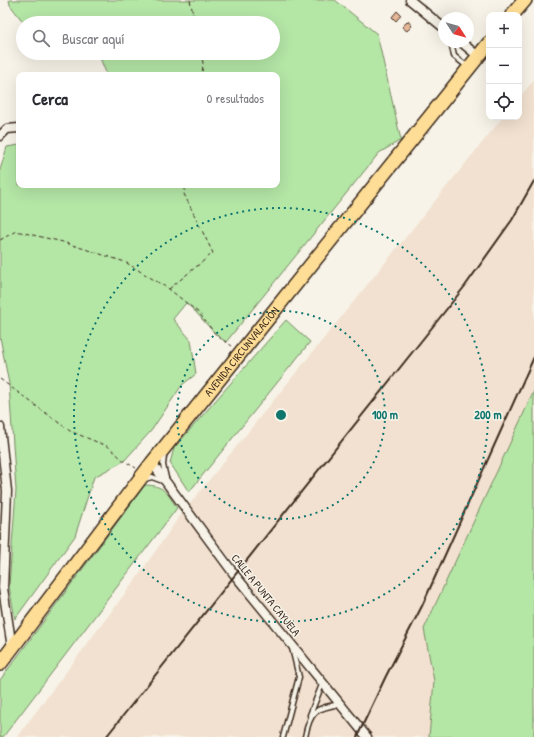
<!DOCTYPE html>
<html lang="es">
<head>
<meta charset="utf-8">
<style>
	:root { --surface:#fff; --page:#f7f7f7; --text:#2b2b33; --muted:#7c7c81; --line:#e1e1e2 }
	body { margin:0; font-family:"Patrick Hand",sans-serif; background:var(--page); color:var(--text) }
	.controls { position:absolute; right:12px; top:12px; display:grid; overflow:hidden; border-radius:8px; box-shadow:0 4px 16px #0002 }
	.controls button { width:36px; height:36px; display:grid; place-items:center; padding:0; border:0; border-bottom:1px solid var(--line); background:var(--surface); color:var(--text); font:20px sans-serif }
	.compass { position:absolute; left:438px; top:12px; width:36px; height:36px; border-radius:50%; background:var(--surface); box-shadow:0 4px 16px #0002; rotate:126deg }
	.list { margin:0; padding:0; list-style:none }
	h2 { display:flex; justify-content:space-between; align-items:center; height:52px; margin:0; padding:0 16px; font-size:17px }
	h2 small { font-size:13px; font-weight:400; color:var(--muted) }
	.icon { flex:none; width:22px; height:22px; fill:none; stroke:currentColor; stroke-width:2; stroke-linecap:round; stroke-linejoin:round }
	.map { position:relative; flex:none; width:534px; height:737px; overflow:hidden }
	.search { position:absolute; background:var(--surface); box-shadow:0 4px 16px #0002; left:16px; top:16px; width:264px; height:44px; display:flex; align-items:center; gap:10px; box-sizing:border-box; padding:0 14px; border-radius:22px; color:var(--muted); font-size:15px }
	.panel { position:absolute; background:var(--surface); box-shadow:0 4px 16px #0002; left:16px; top:72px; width:264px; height:116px; border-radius:8px }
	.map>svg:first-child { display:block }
	.built { fill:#f2e1d0 }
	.green { fill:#b4e6a6; stroke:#788862 }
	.building { fill:#e7b697; stroke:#3b2a1e }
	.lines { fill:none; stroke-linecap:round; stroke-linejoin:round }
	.service-casing { stroke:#3b2a1e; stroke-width:7 }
	.minor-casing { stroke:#3b2a1e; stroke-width:11 }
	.trunk-casing { stroke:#3b2a1e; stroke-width:16 }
	.path { stroke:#3b2a1e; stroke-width:1; stroke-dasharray:4 3; stroke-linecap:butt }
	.service { stroke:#f7f3e8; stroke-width:4 }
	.minor { stroke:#f7f3e8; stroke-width:8 }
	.trunk { stroke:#fedd96; stroke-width:13 }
	.rail { stroke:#3b2a1e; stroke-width:2 }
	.ring { fill:none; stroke:#0f766e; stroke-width:2; stroke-dasharray:2 4 }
	.labels { text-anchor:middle; stroke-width:3; stroke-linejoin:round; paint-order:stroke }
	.street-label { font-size:11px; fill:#3b2a1e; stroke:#f7f3e8 }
	.centre { fill:#0f766e; stroke:#f7f3e8; stroke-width:2 }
	.ring-label { font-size:12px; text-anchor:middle; font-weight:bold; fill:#0f766e; stroke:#f7f3e8; stroke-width:3; stroke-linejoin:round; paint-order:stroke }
</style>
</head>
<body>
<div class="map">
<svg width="534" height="737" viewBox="0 0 534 737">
	<rect width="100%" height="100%" fill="#f7f3e8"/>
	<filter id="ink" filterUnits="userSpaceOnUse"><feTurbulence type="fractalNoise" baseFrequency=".025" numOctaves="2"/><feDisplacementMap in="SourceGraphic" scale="8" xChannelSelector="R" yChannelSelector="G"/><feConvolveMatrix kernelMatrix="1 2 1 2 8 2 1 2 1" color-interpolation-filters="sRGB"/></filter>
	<g filter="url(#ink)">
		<!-- built -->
		<path class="built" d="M534,80V391L424,629L434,681L429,737H17L136,579L184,510L340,700L189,505L503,117H519V98Z"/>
		<!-- green -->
		<path class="green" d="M9,0H335L377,34L401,140L379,153L226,342C210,332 201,315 186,303L173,319L191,340L196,374L182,385L151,431L124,461L94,477L75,536L15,619L9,586L16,490L9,384L0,337V170L7,147L19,145V185H277V75H107L98,53H273V23H24L10,5Z
			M286,320L310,342L189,492L170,463L174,448Z
			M534,391V737H429L434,681L424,629Z
			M145,485C164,485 167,493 177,508L3,737H0V680Z"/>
		<!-- building -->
		<path class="building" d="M397,11L401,15L396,21L392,17Z
			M408,21L412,26L407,31L402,27Z"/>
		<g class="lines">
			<defs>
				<path id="service" d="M451,42L454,56L468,67
					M164,456L163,465L166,478
					M145,479L152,477L163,481
					M310,715L323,682
					M283,737L299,677L292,648
					M305,737C310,711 315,708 341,704"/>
				<path id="minor" d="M410,0L444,28
					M461,42L478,56
					M0,136L7,129L19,128
					M0,427L7,491L3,588L12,648
					M152,463L234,574L367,737"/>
				<g id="trunk">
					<path d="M512,15L525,0"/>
					<path id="s1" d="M0,664L152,463L489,43"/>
				</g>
			</defs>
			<!-- service casing -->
			<use href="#service" class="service-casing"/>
			<!-- minor casing -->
			<use href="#minor" class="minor-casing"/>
			<!-- trunk casing -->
			<use href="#trunk" class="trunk-casing"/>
			<!-- path -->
			<path class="path" d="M190,0L195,23
				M201,53L203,63L202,75
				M0,240L16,231L63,242L125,262L169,289L199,313L217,336L232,346
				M169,289L213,253L184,194L186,185
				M0,379L70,431L109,447L124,461L136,468"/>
			<!-- service -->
			<use href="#service" class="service"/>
			<!-- minor -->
			<use href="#minor" class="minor"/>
			<!-- trunk -->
			<use href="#trunk" class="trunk"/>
			<!-- rail -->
			<path class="rail" d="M106,737L465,286L512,220L534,181
				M357,737L386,676L422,606L534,357"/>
		</g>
	</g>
	<!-- distance rings -->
	<g class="ring">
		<circle cx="281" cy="415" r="104"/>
		<circle cx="281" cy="415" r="207"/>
	</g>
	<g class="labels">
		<!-- street labels -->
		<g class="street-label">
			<text dy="4" stroke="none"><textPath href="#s1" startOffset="395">AVENIDA CIRCUNVALACIÓN</textPath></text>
			<text transform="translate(266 595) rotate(51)" y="4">CALLE A PUNTA CAYUELA</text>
		</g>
	</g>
	<circle cx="281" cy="415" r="6" class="centre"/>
	<g class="ring-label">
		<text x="385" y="419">100 m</text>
		<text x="488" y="419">200 m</text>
	</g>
</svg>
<div class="controls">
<button>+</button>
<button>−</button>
<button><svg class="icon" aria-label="locate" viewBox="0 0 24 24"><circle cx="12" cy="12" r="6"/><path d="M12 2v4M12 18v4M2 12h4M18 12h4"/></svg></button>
</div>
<svg class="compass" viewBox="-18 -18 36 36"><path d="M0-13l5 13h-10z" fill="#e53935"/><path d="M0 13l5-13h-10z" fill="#7c7c81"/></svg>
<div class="search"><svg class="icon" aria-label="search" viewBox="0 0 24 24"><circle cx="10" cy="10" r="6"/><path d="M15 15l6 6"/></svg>Buscar aquí</div>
<section class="panel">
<h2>Cerca<small>0 resultados</small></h2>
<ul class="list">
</ul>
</section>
</div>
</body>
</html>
